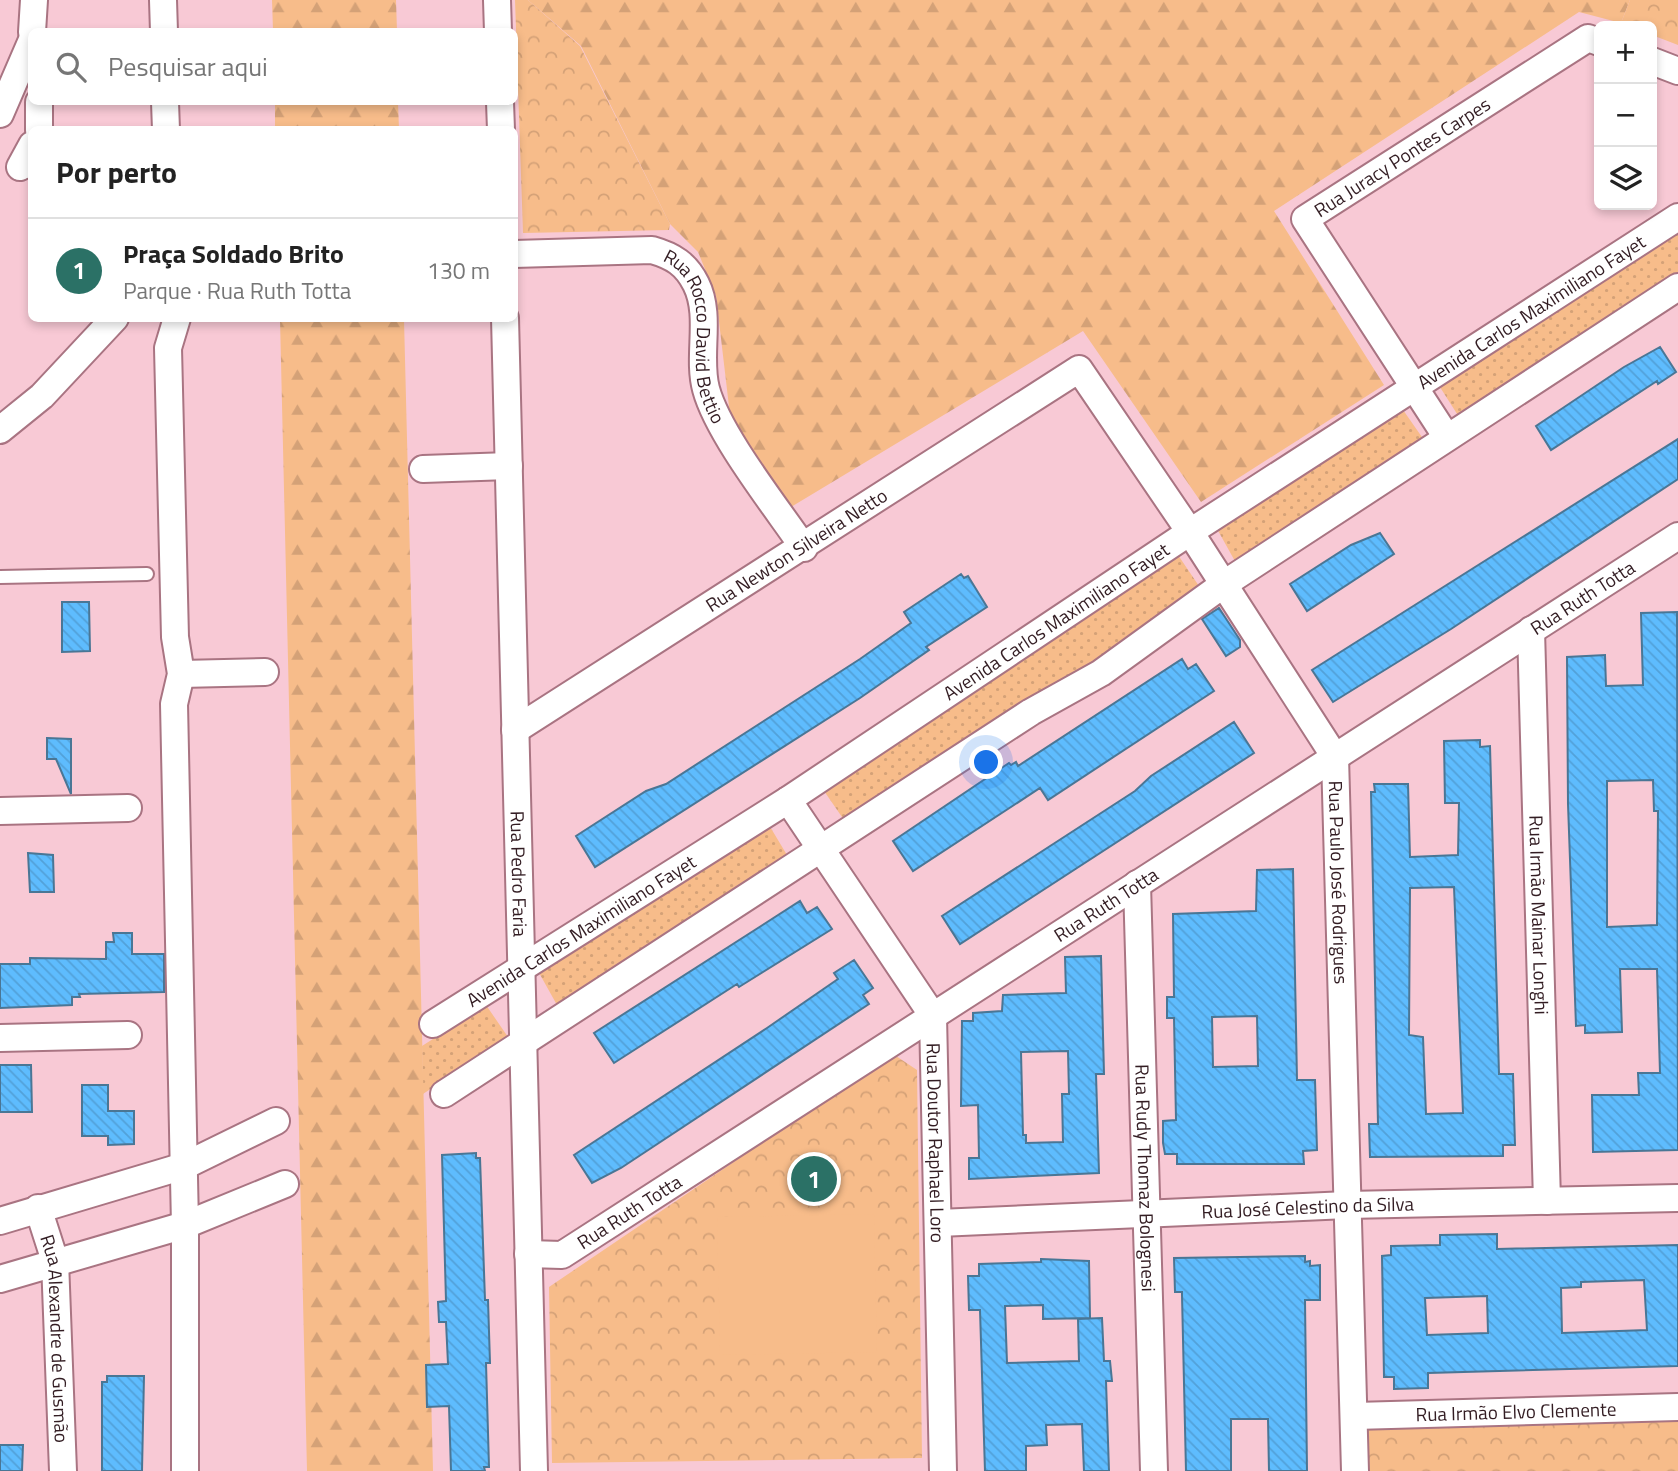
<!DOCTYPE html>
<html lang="pt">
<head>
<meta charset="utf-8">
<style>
	:root { --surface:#fff; --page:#f2f2f2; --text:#222; --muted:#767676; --line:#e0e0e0; --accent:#2b7166 }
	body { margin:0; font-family:"Titillium Web",sans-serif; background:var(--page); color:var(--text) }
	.controls { position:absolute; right:21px; top:21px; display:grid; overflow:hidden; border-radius:10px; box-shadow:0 4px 10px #0003 }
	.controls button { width:63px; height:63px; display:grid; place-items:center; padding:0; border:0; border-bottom:2px solid var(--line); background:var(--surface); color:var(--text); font:35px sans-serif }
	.you { position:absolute; left:987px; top:763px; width:24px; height:24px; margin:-18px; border:5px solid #fff; border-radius:50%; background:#1a73e8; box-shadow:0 0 0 10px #1a73e833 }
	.badge { display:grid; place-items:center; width:46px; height:46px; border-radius:50%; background:var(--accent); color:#fff; font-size:23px; font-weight:700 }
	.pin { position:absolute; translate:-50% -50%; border:4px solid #fff; box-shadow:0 2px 7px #0006 }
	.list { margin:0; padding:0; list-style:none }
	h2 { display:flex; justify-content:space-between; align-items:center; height:91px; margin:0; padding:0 28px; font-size:30px }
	h2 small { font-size:23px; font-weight:400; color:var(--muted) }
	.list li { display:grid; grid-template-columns:46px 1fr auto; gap:21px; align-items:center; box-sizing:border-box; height:105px; padding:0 28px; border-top:2px solid var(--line) }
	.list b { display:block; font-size:26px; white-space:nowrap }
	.list p { margin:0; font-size:23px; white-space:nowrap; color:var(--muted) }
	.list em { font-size:23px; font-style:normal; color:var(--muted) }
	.icon { flex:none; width:38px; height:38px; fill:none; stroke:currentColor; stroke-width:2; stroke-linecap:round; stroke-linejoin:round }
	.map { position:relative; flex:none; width:1678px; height:1471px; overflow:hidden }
	.search { position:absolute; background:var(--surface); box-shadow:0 4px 10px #0003; left:28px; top:28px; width:490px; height:77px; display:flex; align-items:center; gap:18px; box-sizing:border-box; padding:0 24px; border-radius:10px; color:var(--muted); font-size:26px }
	.panel { position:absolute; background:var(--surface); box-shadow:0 4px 10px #0003; left:28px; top:126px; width:490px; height:196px; border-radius:10px }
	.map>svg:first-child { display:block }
	.grass { fill:url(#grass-dots) }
	.forest { fill:url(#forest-firs) }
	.park { fill:url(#park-crowns) }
	.garden { fill:#f7bc8a }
	.building { fill:url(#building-back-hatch); stroke:#4a7695; stroke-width:2; fill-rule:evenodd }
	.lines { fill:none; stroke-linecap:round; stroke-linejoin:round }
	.service-casing { stroke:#a97482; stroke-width:16 }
	.minor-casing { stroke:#a97482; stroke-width:30 }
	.service { stroke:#fff; stroke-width:12 }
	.minor { stroke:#fff; stroke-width:26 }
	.labels { text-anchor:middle; stroke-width:5; stroke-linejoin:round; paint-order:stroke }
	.street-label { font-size:19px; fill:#331d23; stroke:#fedae3 }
</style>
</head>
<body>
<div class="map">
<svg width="1678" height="1471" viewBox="0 0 1678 1471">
	<defs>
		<pattern id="grass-dots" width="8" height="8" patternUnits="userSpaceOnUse" patternTransform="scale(1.75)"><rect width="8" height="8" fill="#f7bc8a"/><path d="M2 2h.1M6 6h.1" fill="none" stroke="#d4a177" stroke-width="1.8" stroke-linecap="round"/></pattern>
		<pattern id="forest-firs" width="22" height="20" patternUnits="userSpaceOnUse" patternTransform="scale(1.75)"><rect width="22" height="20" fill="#f7bc8a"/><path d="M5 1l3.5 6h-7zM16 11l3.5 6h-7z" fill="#d4a177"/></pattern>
		<pattern id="park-crowns" width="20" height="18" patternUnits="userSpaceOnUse" patternTransform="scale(1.75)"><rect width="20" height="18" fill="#f7bc8a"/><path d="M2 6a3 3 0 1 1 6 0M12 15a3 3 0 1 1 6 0" fill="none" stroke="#d4a177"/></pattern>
		<pattern id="building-back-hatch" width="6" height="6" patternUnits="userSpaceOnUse" patternTransform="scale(1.75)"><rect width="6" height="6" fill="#5ebcfe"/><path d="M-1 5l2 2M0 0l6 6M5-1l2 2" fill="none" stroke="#52a1d9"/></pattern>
	</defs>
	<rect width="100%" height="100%" fill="#f8c9d5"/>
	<!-- grass -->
	<path class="grass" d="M1678,228V277L1459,417L1438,384Z
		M1401,407L1424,440L1236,563L1216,527Z
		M1178,555L1201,589L1098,664L844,820L822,788Z
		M769,825L787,855L557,1005L538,971Z
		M486,1005L508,1037L423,1094L422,1046Z"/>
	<!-- forest -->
	<path class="forest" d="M272,0H396L397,31H273Z
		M528,0H1630L1621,23L1579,12L1274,211L1384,385L1201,502L1083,331L791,507L730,415L716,296L698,252L670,224L581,46Z
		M275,102H398L399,129H275Z
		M280,319H404L433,1471H307Z"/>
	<!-- park -->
	<path class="park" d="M515,0H528L580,46L670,224L669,230L523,233Z
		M1630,0H1678V45L1652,35V26H1630L1621,23Z
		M893,1054L917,1070L922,1458L552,1463L549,1287Z
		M1678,1421V1471H1367L1366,1430Z"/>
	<!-- garden -->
	<path class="garden" d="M874,1214L877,1352L720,1355L717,1217Z"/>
	<!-- building -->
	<path class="building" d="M1660,347L1676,372L1658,384L1657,381L1551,450L1536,426L1624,367Z
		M1678,439V479L1451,629L1333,702L1312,670Z
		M1380,533L1394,554L1307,611L1290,584L1351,545Z
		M961,574L964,578L968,576L987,607L926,647L929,650L860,698L595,867L576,836L646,791L666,784L860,659L911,623L904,612Z
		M62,602H89L90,651L62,652Z
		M1219,608L1240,640V647L1226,656L1202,619Z
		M1677,612L1678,1150L1593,1152L1592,1095H1639L1638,1073H1660L1657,969H1620L1622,1032L1585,1033V1025L1576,1026L1568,804L1567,657L1605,655L1606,686L1643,685L1641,613ZM1653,780L1654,811H1658L1657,925L1607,927V781Z
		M1182,659L1188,669L1196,664L1214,691L1048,800L1040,788L913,871L893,841L1009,763L1011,765L1016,762L1018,766Z
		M1234,722L1254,753L960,944L942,916L1135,791L1151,776Z
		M47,738L71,739V794L56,759H47Z
		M1480,740V747L1490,746L1499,1074H1513L1515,1145H1503V1156L1370,1157L1369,1124H1378L1371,792H1375L1374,784H1408L1410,857L1458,855L1459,803H1445L1444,741ZM1454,887L1463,1113L1426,1114L1423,1037L1409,1035L1410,888Z
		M28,853L53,855L54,892H30Z
		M1293,869L1297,1080H1315L1317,1150L1303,1151L1304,1164H1177V1154H1165L1163,1143V1121L1176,1120L1174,1018H1167V997H1174L1173,914L1256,911L1257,870ZM1257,1016L1258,1066L1213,1067L1212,1017Z
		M800,901L807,913L817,907L832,929L739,987L737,984L614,1063L594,1033Z
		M113,933H132V954H164V992L79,994L80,997H72V1005L0,1008V964H30V958L106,959V942H114Z
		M1101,956L1104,1074H1096L1099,1173L969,1179V1158H979L978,1105L961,1106L962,1021H973V1013L1002,1011L1003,995L1066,993L1065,957ZM1068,1051L1069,1094H1062L1063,1142L1026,1143V1135H1023L1021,1052Z
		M854,960L873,988L863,995L869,1004L621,1168L592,1183L574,1155L767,1028L838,979L834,973Z
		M0,1065H31L32,1112H0Z
		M82,1085H108V1111H134V1144L108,1145V1136H82Z
		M476,1153V1158H480L485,1300H488L490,1363H486L489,1467H484L485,1471H451L449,1406L427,1407L426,1365L448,1364L446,1322H439L438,1302L446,1301L442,1155Z
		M1497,1234V1249L1678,1245V1366L1428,1373V1388L1394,1389V1377H1384L1382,1256L1391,1255V1246L1440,1245V1235ZM1644,1280L1647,1330L1562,1333L1561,1288L1581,1287V1282ZM1487,1296L1488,1333L1427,1335L1425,1298Z
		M1305,1256V1262L1310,1261V1266L1320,1265V1300H1305L1307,1471H1269L1268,1419H1231V1471H1186L1182,1295V1292H1175L1174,1258Z
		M1041,1259L1089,1261L1090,1318L1043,1319V1305L1005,1306L1007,1363L1079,1361L1078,1319L1102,1318L1104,1361H1110L1112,1381H1106L1109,1471H1084L1082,1424L1046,1425L1047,1445L1026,1446V1471H985L980,1310H969L968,1276H979V1264L1041,1262Z
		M107,1376H144L142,1471H102V1382H107Z
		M0,1445H23L22,1471H0Z"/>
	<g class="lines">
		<defs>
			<path id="service" d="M0,577L147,574"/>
			<g id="minor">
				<path d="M163,0L164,32"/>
				<path d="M497,0L498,32"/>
				<path d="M32,32L34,0"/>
				<path d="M1652,61L1678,71"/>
				<path d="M39,102V130"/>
				<path d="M165,102L166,130"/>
				<path d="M500,102L501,130"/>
				<path d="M0,114L32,40"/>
				<path d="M20,167L32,145"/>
				<path id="s1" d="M514,254L652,250C673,256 686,264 696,284C712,316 697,356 706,389C718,434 776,507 804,548"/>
				<path d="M177,318L168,348L175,637L181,674L174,704L185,1225V1471"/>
				<path id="s2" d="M505,318L534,1471"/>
				<path d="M0,430L42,396L115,318"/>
				<path id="s3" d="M1446,436L1305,219L1588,38L1599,42"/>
				<path d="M423,469L509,466"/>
				<path id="s4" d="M1531,630L1547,1201"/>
				<path d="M181,674L265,672"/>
				<path id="s5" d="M515,730L1079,369L1190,532L1335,757L1355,1471"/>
				<path id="s6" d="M788,800L933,1016L943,1471"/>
				<path d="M0,811L128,808"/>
				<path id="s7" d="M1137,884L1154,1471"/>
				<path id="s8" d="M433,1024L788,800L1190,532L1678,217"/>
				<path d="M0,1038L128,1035"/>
				<path d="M444,1094L1031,712L1101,673L1224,584L1678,287"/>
				<path id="s9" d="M38,1208L55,1261L63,1471"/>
				<path d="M0,1221L184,1166L276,1121"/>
				<path id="s10" d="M939,1223L1347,1205L1678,1198"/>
				<path id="s11" d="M528,1254L562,1255L1678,536"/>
				<path d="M0,1279L185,1225L285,1184"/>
				<path id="s12" d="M1355,1416L1678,1407"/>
			</g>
		</defs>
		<!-- service casing -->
		<use href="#service" class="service-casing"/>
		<!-- minor casing -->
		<use href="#minor" class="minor-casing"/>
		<!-- service -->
		<use href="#service" class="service"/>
		<!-- minor -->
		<use href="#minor" class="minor"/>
	</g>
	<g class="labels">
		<!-- street labels -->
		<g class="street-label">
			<text dy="7" stroke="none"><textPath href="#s3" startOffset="374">Rua Juracy Pontes Carpes</textPath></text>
			<text dy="7" stroke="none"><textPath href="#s8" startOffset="1309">Avenida Carlos Maximiliano Fayet</textPath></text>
			<text dy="7" stroke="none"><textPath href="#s1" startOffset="245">Rua Rocco David Bettio</textPath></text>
			<text dy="7" stroke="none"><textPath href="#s5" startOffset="334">Rua Newton Silveira Netto</textPath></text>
			<text dy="7" stroke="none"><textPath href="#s11" startOffset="1248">Rua Ruth Totta</textPath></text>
			<text dy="7" stroke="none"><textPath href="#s8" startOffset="742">Avenida Carlos Maximiliano Fayet</textPath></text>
			<text dy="7" stroke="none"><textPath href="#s2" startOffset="556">Rua Pedro Faria</textPath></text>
			<text dy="7" stroke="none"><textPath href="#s5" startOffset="1260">Rua Paulo José Rodrigues</textPath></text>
			<text dy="7" stroke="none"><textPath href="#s11" startOffset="681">Rua Ruth Totta</textPath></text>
			<text dy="7" stroke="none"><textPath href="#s4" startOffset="285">Rua Irmão Mainar Longhi</textPath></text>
			<text dy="7" stroke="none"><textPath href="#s8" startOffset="175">Avenida Carlos Maximiliano Fayet</textPath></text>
			<text dy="7" stroke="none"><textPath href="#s6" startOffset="387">Rua Doutor Raphael Loro</textPath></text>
			<text dy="7" stroke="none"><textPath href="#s7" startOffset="294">Rua Rudy Thomaz Bolognesi</textPath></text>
			<text dy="7" stroke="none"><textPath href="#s10" startOffset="369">Rua José Celestino da Silva</textPath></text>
			<text dy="7" stroke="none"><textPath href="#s11" startOffset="114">Rua Ruth Totta</textPath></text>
			<text dy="7" stroke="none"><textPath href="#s9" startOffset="133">Rua Alexandre de Gusmão</textPath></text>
			<text dy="7" stroke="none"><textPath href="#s12" startOffset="161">Rua Irmão Elvo Clemente</textPath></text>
		</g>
	</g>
</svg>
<div class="controls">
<button>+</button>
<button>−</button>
<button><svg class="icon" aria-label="layers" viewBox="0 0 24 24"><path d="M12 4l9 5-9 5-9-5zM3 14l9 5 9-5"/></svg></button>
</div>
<div class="you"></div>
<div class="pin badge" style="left:814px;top:1179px">1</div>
<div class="search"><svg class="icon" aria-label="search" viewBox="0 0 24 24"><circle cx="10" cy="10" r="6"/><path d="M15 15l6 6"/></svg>Pesquisar aqui</div>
<section class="panel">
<h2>Por perto<small></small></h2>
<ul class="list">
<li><span class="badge">1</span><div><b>Praça Soldado Brito</b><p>Parque · Rua Ruth Totta</p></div><em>130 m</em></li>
</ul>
</section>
</div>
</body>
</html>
